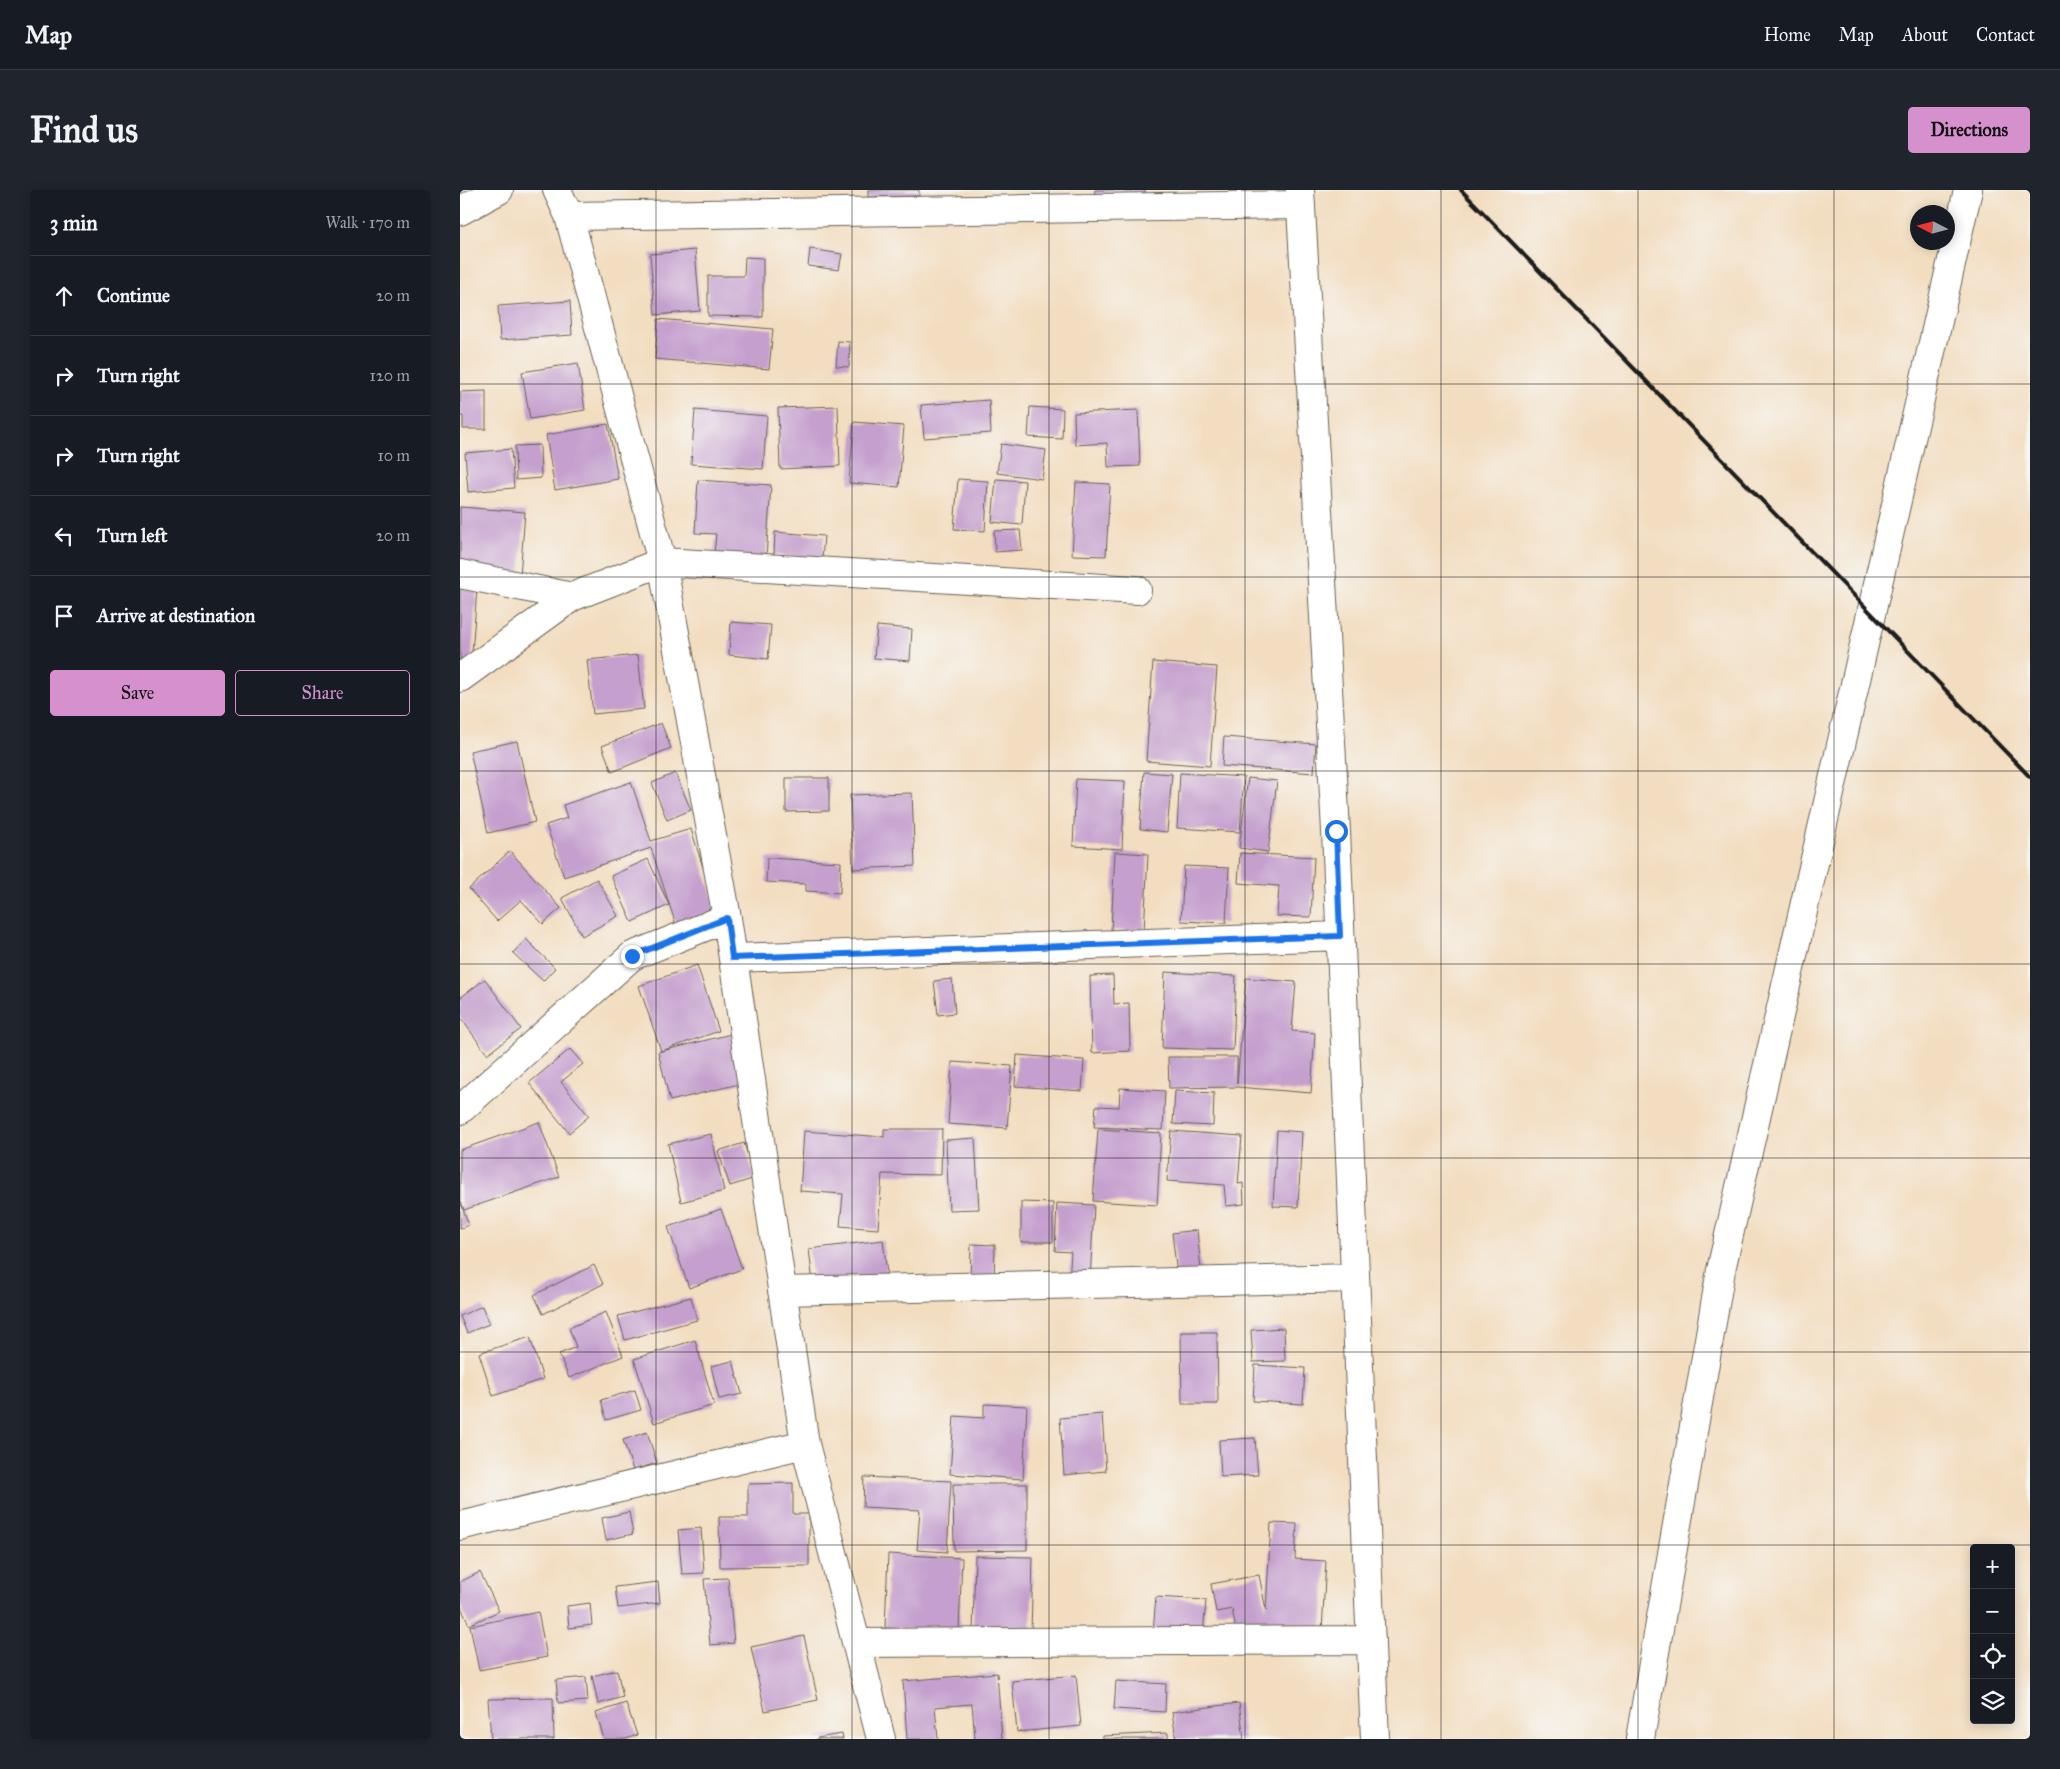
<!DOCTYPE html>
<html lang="en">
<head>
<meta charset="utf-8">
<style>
	:root { --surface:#171b24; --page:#20242c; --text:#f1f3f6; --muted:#9ea1a6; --line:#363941; --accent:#d690ce }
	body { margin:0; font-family:"IM FELL Great Primer",serif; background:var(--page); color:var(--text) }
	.controls { position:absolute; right:15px; bottom:15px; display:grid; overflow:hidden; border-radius:5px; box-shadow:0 2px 12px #0003 }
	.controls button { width:45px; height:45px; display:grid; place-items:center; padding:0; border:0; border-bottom:1px solid var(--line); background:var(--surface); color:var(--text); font:25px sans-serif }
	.compass { position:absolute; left:1450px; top:15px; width:45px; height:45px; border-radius:50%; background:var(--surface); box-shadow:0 2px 12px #0003; rotate:276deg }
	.stop { position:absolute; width:15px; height:15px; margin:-11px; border:4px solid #1a73e8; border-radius:50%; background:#fff }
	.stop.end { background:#1a73e8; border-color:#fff; box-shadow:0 1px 5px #0008 }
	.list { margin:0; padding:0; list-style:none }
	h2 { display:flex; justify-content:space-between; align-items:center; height:65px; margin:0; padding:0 20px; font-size:21px }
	h2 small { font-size:16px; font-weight:400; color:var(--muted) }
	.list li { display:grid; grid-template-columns:32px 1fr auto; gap:15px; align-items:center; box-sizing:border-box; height:80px; padding:0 20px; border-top:1px solid var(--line) }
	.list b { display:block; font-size:19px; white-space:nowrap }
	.list em { font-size:16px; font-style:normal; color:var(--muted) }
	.actions { display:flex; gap:10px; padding:15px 20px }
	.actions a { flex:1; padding:11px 0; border:1px solid var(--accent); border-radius:5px; text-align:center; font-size:18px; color:var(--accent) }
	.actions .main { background:var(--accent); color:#111 }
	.icon { flex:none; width:28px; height:28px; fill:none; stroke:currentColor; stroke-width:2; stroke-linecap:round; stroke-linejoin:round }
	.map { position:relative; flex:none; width:1570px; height:1549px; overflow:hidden; border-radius:5px }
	header { display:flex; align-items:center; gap:30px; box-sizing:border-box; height:70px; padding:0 25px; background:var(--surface); border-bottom:1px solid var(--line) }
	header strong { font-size:24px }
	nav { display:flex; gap:28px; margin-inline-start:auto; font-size:18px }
	.intro { display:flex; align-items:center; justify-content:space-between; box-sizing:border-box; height:120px; padding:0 30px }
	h1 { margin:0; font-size:35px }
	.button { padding:12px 22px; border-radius:5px; background:var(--accent); color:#111; font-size:18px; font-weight:700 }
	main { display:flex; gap:30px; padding:0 30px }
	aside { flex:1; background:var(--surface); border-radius:5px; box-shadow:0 2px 12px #0003 }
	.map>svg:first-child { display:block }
	.building { fill:#c59fce }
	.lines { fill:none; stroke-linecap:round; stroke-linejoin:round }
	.minor-casing { stroke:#676055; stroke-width:30 }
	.minor { stroke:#fff; stroke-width:28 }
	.rail { stroke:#1c1c1c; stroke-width:4 }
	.route { stroke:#1a73e8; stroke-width:6 }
	.grid { fill:none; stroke:#1c1c1c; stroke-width:1; stroke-opacity:0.55 }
</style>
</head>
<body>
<header>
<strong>Map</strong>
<nav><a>Home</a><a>Map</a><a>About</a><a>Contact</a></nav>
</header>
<div class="intro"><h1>Find us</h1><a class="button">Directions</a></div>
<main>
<aside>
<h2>3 min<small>Walk · 170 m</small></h2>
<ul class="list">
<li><svg class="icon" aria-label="ahead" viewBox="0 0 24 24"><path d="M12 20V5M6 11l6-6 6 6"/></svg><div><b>Continue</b></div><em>20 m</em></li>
<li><svg class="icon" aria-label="right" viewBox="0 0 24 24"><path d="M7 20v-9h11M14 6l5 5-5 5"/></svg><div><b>Turn right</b></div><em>120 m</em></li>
<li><svg class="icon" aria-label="right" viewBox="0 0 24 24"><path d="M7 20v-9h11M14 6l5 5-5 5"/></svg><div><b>Turn right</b></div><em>10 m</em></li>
<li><svg class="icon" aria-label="left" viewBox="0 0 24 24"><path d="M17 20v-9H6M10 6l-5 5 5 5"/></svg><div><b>Turn left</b></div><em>20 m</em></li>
<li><svg class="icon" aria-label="arrive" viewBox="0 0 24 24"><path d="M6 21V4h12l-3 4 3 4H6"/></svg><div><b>Arrive at destination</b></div></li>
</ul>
<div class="actions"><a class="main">Save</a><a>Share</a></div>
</aside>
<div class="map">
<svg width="1570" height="1549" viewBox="0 0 1570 1549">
	<rect width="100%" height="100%" fill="#f6f6f2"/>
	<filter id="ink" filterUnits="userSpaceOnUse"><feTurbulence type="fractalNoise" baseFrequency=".02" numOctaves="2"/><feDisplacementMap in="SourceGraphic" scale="10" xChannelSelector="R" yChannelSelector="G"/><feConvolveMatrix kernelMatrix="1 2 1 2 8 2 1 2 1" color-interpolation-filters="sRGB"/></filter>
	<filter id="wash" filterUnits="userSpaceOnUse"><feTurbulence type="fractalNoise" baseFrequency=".0096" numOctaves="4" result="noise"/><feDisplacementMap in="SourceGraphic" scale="20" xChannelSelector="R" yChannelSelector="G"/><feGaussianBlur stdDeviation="1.12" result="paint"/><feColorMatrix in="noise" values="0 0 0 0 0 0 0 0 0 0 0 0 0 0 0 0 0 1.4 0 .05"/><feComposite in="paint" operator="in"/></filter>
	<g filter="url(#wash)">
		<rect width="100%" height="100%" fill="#f3ddc0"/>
		<g id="blocks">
			<!-- building -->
			<path class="building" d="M408,0H459V6L408,7Z
				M635,0H685L684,13L634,10Z
				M350,59L382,64L379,80L348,76Z
				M235,60L240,121L195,125L190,64Z
				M285,67L303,68V127L248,126V86H284Z
				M110,111L112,145L40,150L38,116Z
				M198,129L313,139L309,179L195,169Z
				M378,151L390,152L389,177L376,176Z
				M118,173L125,220L70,229L62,182Z
				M26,201V239H3V226H0V202Z
				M529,210L531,243L464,248L461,215Z
				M378,216L380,276L320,279L318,218Z
				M570,217L603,219L602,249L568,247Z
				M235,220L307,226L303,279L231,274Z
				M678,220L680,276L648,277L647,253L615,255L614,223Z
				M394,232L444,236L439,297L389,293Z
				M148,234L158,289L95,300L86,245Z
				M541,254L586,260L582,289L537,283Z
				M80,255L81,288L56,290L55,256Z
				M51,259L54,298L8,302L5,263Z
				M498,289L528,291L525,341L494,339Z
				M536,289L565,291L562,335L532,332Z
				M238,290L311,295L306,368L254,364L256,344L235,343Z
				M616,292L650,294L646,366L612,365Z
				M0,317L65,322L60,386L0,382Z
				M560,340L562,360L535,362L534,341Z
				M315,342L364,346L362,369L314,365Z
				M0,398L17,399L11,476H0Z
				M271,432L311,435L308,469L269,465Z
				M417,436L452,439L450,471L414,468Z
				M178,465L184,519L133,524L127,470Z
				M693,472L757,477L750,576L686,571Z
				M201,533L211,558L152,582L142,556Z
				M764,547L856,554L854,583L762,576Z
				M57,551L75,632L28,643L10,561Z
				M684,582L712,584L707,642L680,639Z
				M215,583L231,620L207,630L192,593Z
				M720,583L784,587L780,642L717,638Z
				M326,588H369V621L326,622Z
				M788,588L817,591L808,662L779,658Z
				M616,589L665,591L662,659L613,656Z
				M171,592L191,651L231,639L257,722L216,735L191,658L104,687L86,635L107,628L103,615Z
				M452,603L455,676L393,679L390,605Z
				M50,661L101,718L83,734L61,710L37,731L9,699Z
				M655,662L688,664L684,742L651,740Z
				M780,663L854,667L851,727L817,726L819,696L778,693Z
				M307,668L381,672L380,703L346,701V694L306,692Z
				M188,669L209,715L172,732L151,686Z
				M724,676L769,678L766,733L721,731Z
				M137,689L158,726L122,746L102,708Z
				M66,749L95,778L83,791L53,763Z
				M237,775L259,841L201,861L179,796Z
				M705,782L776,786L773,860L702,858Z
				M653,785L654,814L669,813L670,861L632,863L630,786Z
				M786,788L836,792L832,841L855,843L851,903L777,897L709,898L708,867H777V894Z
				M25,789L61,839L27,864L0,827V808Z
				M492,789L495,823L478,825L474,791Z
				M271,844L283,893L210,911L198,862Z
				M110,859L123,874L101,892L129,926L109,943L69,893Z
				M557,865L624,870L622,901L555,896Z
				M492,872L552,876L547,938L488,934Z
				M660,898L705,901L703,940L634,937L636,916L659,917Z
				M715,901L754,903L753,936L713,934Z
				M79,932L99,987L4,1020L0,1008V960Z
				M424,939H482L481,985L422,984L418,1039L380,1036L383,1004L340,1001L344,941L424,947Z
				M638,939L701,943L697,1015L633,1011Z
				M817,940L842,942L838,1017L813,1016Z
				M711,941L782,946L778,994L783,993L784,1014L766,1016L764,995L707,991Z
				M251,944L264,1001L221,1012L208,954Z
				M515,948L519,1019L489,1020L486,950Z
				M284,953L295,988L270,996L258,961Z
				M0,1011L9,1035L0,1038Z
				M561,1012L593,1013V1052H561Z
				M597,1013L634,1015L630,1092L609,1091L611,1062L595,1061Z
				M261,1019L282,1079L229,1098L208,1037Z
				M737,1040L742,1089L718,1092L712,1043Z
				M423,1050L427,1084L353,1093L349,1059Z
				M511,1054L535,1055L534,1090L510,1089Z
				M134,1075L143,1094L83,1124L74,1105Z
				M231,1107L237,1130L165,1150L158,1126Z
				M22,1116L29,1134L7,1143L0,1126Z
				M146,1122L163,1166L109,1188L99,1164L116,1157L109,1138Z
				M824,1138L825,1171L793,1172L791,1140Z
				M721,1142H757L758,1214H722Z
				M70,1147L83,1189L33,1206L19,1163Z
				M235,1150L254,1215L194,1233L174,1169Z
				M273,1171L282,1204L259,1209L251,1176Z
				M795,1175L845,1178L843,1214L793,1211Z
				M175,1200L181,1220L146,1230L141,1210Z
				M524,1214L567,1216L563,1289L490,1284L494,1226L524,1228Z
				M642,1224L646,1281L604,1285L600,1228Z
				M187,1242L197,1273L173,1280L163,1250Z
				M795,1248L798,1285L761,1287L759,1250Z
				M404,1287L491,1291L487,1362L457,1360L460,1320L403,1317Z
				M333,1293V1324H349V1376L260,1377L259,1327H288V1294Z
				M493,1294H567V1360L494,1361Z
				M169,1322L173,1344L146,1350L142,1328Z
				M811,1333L837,1334L835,1369L866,1371L862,1441L777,1445L772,1419L756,1422L751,1394L799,1385L806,1420Z
				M241,1338L244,1383L222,1384L218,1340Z
				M428,1364L502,1368L499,1441L425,1438Z
				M515,1366L573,1367L571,1444L513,1442Z
				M20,1382L39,1421L9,1435L0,1415V1392Z
				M268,1388L274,1453L250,1455L244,1389Z
				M198,1392L200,1413L158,1418L155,1397Z
				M696,1407L746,1410L743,1445L693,1442Z
				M130,1413L132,1435L109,1438L107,1416Z
				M78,1422L87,1467L19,1480L10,1436Z
				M344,1446L358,1510L305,1521L291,1457Z
				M157,1480L163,1507L138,1514L132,1486Z
				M537,1483L542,1549H515L512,1514L475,1517L478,1549H447L443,1491Z
				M616,1485L621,1536L557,1542L552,1491Z
				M126,1487L128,1511L98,1513L96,1490Z
				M656,1491L706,1494L705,1522L654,1519Z
				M93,1508L94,1549H31L28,1509Z
				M166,1513L177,1545L166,1549H144L136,1523Z
				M779,1513L784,1549H716L712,1522Z
				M708,1543V1549H643V1546Z
				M382,1544L383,1549H357V1548Z"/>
		</g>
	</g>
	<g filter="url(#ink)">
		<use href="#blocks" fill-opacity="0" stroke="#676055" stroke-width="1"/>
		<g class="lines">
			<defs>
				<path id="minor" d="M97,0L109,26L202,372L267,728L345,1254L421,1549
					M840,0L876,641L915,1549
					M0,21L39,0
					M109,26L841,15
					M0,384L112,407
					M0,488L112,407L202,372L677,400
					M273,768L880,746
					M0,920L172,766L267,728
					M322,1101L895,1088
					M0,1336L345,1254
					M396,1453L911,1450
					M1180,1549L1261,1080L1508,0"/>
			</defs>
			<!-- minor casing -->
			<use href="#minor" class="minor-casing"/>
			<!-- minor -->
			<use href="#minor" class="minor"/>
			<!-- rail -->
			<path class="rail" d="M1001,0L1570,587"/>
		</g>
	</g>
	<g class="lines" filter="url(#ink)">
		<!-- route -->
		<path class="route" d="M172,766L267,728L272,768L880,746L876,641"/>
	</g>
	<!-- grid -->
	<path class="grid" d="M196,0V1549M392,0V1549M589,0V1549M785,0V1549M981,0V1549M1178,0V1549M1374,0V1549M0,194H1570M0,387H1570M0,581H1570M0,774H1570M0,968H1570M0,1162H1570M0,1355H1570"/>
</svg>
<div class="controls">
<button>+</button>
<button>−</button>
<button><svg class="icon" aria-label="locate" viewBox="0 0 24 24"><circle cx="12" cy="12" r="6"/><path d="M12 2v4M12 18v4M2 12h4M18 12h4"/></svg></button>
<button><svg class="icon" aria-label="layers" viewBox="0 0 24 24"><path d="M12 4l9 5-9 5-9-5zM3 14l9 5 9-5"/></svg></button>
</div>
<svg class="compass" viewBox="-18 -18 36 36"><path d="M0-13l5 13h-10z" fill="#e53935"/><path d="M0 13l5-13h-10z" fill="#9ea1a6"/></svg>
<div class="stop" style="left:876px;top:641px"></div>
<div class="stop end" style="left:172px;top:766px"></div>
</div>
</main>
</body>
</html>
